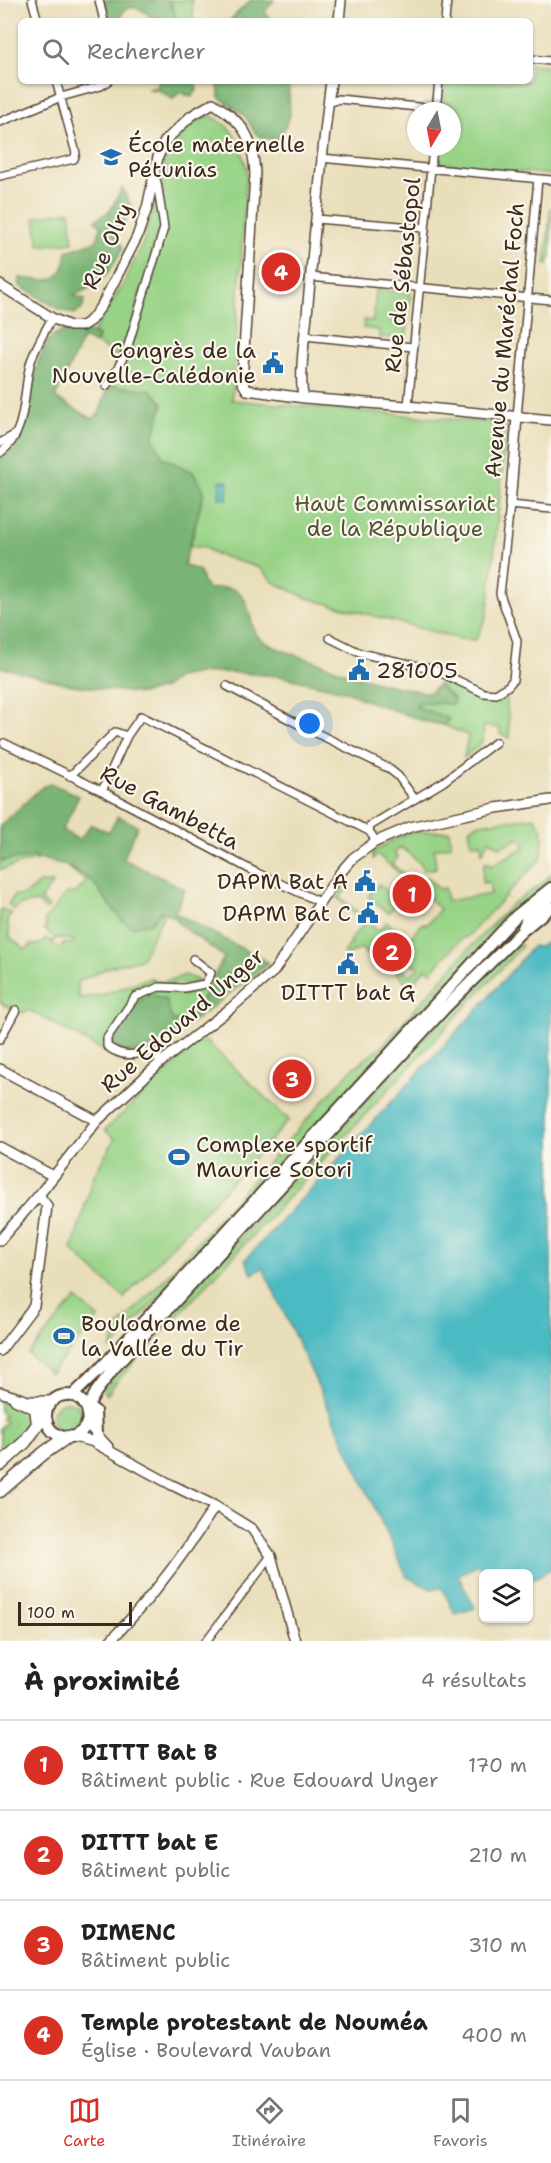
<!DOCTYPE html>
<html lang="fr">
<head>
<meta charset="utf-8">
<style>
	:root { --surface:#fff; --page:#f6f6f6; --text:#222; --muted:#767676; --line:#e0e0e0; --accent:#d93025 }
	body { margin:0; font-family:"Shantell Sans",sans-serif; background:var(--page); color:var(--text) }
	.controls { position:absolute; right:18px; bottom:18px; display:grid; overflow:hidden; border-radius:9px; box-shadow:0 2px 4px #0004 }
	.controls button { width:54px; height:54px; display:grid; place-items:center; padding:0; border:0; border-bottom:2px solid var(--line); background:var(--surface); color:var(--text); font:30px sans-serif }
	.compass { position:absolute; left:407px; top:102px; width:54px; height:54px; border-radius:50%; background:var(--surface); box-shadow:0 2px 4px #0004; rotate:190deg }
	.scale { position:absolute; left:18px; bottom:15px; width:114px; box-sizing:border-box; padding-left:6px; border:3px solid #3b2a1e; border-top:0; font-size:16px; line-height:21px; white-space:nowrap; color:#3b2a1e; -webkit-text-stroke:4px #fbf7ec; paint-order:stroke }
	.you { position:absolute; left:310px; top:724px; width:21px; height:21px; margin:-15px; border:4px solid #fff; border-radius:50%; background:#1a73e8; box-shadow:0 0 0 9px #1a73e833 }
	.badge { display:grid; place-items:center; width:39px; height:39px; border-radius:50%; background:var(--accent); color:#fff; font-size:20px; font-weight:700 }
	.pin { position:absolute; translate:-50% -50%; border:3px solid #fff; box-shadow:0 2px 6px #0006 }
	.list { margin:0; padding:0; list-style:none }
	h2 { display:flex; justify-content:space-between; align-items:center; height:78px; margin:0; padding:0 24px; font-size:26px }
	h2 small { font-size:20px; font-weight:400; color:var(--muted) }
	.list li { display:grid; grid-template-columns:39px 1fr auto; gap:18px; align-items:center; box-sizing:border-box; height:90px; padding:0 24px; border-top:2px solid var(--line) }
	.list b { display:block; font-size:22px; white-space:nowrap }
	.list p { margin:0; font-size:20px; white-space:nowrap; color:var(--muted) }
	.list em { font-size:20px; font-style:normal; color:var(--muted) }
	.icon { flex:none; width:33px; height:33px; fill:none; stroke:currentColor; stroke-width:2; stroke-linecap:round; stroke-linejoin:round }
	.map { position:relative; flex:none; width:551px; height:1641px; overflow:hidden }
	.search { position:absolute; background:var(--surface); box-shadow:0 2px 4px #0004; left:18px; right:18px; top:18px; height:66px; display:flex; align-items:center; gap:15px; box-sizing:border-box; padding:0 21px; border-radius:9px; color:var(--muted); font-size:22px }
	.sheet { height:438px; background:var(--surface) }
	nav { display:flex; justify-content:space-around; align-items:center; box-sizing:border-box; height:84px; border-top:2px solid var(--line); background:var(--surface); font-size:16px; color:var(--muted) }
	nav a { display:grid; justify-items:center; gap:3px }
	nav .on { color:var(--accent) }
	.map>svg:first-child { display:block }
	.green { fill:#98d387; stroke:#6a7e52; stroke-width:1.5 }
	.forest { fill:#7ab574; stroke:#5a7049; stroke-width:1.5 }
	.water { fill:#4bbac2; stroke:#437270; stroke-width:1.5 }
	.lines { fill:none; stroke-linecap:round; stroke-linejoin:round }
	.street-casing { stroke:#554535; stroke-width:10 }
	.secondary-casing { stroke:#554535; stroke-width:12 }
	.primary-casing { stroke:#554535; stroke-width:14 }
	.highway-casing { stroke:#554535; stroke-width:15 }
	.street { stroke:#fff; stroke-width:7 }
	.secondary { stroke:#fff; stroke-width:9 }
	.primary { stroke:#fff; stroke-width:10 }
	.highway { stroke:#fff; stroke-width:12 }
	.labels { text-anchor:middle; stroke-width:4.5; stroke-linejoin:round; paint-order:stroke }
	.poi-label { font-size:22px; fill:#3b2a1e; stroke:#fbf7ec; text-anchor:start }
	.street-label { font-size:22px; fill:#3b2a1e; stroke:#fbf7ec }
	.park-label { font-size:22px; fill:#525438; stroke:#fbf7ec }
</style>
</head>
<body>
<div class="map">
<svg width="551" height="1641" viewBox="0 0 551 1641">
	<rect width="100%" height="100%" fill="#fbf7ec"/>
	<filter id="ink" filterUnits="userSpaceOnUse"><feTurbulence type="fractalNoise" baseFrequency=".0167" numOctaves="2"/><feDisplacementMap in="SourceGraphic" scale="12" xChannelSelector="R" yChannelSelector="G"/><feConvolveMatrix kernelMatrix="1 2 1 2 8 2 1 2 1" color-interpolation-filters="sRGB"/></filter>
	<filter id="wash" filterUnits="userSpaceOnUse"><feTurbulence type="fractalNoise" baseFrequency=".008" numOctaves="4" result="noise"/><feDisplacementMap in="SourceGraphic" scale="24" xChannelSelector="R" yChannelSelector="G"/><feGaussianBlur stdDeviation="1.35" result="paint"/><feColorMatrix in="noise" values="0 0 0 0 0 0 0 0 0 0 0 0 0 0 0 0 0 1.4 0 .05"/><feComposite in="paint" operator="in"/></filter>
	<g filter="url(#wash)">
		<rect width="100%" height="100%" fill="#e9deba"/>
		<!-- green -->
		<path class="green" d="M170,0H192L193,21H177Z
			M530,64L551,66V175L439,163V147H452V111H443L446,81H530Z
			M211,116C235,127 241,145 247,169L232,400L507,424L490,594L487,615L476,640L460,639L307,598L273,582L260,568L215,554L203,547H190L204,490L193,472L163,458L153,437L163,403L151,390L113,386L108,388L125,362L148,292L141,290L133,323L118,357L96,343L98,336L93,333L121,288L142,246L156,196L163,193C160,163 165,150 187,130C196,123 200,118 211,116Z
			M551,207V258H549L548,265H545Z
			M70,211L73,242L39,246L35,217Z
			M376,290L411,293L406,339L379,337V330L363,328L364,320L373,321Z
			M449,678L455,681L453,685C466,694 483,706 499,700L500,694L506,692L510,738L500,734V728L484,726L482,742L464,758L468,735L443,725L449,720L415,706L420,701L453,698L438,685Z
			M534,817L543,830L542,857L468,936L460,940L431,972L426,968L410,986L396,972L400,967L410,976L419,967L416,964L414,966L400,952L406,945L409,948L413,943L410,938L423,923L426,925L440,909L378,855L373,859V852L391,841L410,832L449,831L451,846L434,849L436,868L423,870L420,863L401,847L394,853L398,857L392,864L418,886L427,877L439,889L445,888L447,901L491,894L489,882L482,883L484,864L487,861L490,866L525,847L520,838L500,847L489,840L482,853L481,843L471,844L469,829L477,824Z
			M34,857L42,859L30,861L0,870V861Z
			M65,865L93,882L113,909L161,911L163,916L141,959L109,967L77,982L79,998L101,995L150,978L162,982L186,975L201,982C192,985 181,982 170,984L176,994L189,995L200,987H210L194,1015L173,1023L119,1027L115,1039L138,1052L129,1065L29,1010L19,1014L0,1002V911L2,909L12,914L7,919L10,937L24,949L30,948V945L41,944L46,938L51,942L54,939L53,946L62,947L63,943L73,944L74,940L55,938L44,929L47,925L44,922L66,893H76L86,882Z
			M551,874V881L509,916L110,1350L117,1328L166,1277L351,1070L381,1047L464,954L513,903L542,884Z
			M39,883H53L40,900L49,907L47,910L37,902L19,905L14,910L8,904L15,895C26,898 32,890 39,883Z
			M379,884L398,901L388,913L368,896Z
			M336,890L345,891L340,897L378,931L387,922L396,930L379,947L383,952L373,963L362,949H358L355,952L353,951L349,955L343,953L352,943L349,941L365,923L333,894Z
			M516,942L522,946L116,1382L107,1395L103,1391L120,1367L481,976Z
			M199,1041L207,1042L289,1120L124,1298L72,1250L94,1175L115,1139L105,1130Z
			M76,1299L99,1318L50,1373L28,1354Z
			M0,1398L21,1404L34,1412L31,1428L0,1460V1429L6,1422L2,1418L5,1415L0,1411Z
			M52 1417a15 15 0 1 1 30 0a15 15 0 1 1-30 0Z"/>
		<!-- forest -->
		<path class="forest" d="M104,0H170L177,21H154C146,7 121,0 121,21H111Z
			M251,0H274L265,11L270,21H229Z
			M158,81H195L197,90L192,97L180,92L173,99L158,90L147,89L158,87Z
			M218,81H288L290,115L280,139C245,140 259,126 239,111C233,106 225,102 219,97Z
			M122,188L133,209L116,235L123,248C117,261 107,275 96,284C90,289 81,291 74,296L85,299L82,309L74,314L59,309L20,286L19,278C48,281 63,286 67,251L97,241L101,226L95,220L110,211Z
			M66,330H86L98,336L95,344L83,338L55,398L93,419L99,413L108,388L113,386L151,390L163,403L153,438L163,458L193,472L204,491L184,565L200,571L203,583L209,589C215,589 221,587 227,588C256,591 244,628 263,641C279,651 297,655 314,661C325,664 334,669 344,672C372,682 401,688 429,693L438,685L454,699L453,704L420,702L416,706L449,719L443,725L424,721L362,699L349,692L279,676L225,672L200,673L178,677L164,688L142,694L72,685L0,667V458C5,456 12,452 15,448C34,423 28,334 66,330Z
			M50,783L79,796L62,830L79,840L91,825L109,832L118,816L138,826L123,859L185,889L175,913L269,963L266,966L199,1017L152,1047L138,1052L121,1051L113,1043L119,1027L140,1000L151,994L166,1000L173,1022L194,1015L224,957L179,924L176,918L161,911L151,923L131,927L122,921L93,882L68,866L34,857L0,861V826L42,787Z"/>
		<!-- water -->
		<path class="water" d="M220,481H228L227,499L219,498Z
			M551,939V1569L529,1581L528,1574H483L478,1564L458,1575L475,1608L455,1614L442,1588L431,1589L407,1577L263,1268L252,1274L245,1260L486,1000L533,946L540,947Z"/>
	</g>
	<g filter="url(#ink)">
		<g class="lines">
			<defs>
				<path id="street" d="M32,0L38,21
					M99,0L104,21
					M445,21L447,0
					M530,59L551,61
					M328,103L339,99L437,109
					M436,111L439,81
					M0,122L61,97L101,86L108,81
					M321,158L551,180
					M0,176L74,159L76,153L56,81
					M316,219L425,228
					M310,277L551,300
					M305,336L413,347
					M106,386L118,368L127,349L164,228L157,182L153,177
					M408,406L433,147
					M517,417L538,179
					M0,443L14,435
					M0,453C29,433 22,391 31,361C36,346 45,331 52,318
					M330,638L360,653L435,670L484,693L496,694L508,686L513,680L517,641L500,594L510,505L551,509
					M227,686L298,724L388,768L398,776L414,798
					M4,743L102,791L255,872L320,902
					M70,776L115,732L127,736
					M102,791L127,736L141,716L369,831L376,841
					M369,831L370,826L443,782L496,742
					M0,1039L16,1010
					M161,1062L152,1051C134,1055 122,1058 107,1046V1038L135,997L159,987L184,988L205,984L211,973L193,959
					M206,1641L271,1556"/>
				<path id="secondary" d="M339,21L341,0
					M0,285L52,318L70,326H82L91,320L102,305L137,237L147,208L158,157L165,141L191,116L213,103C245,123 253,138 255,174L242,382L247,390L304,398L418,407L551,420
					M304,398C298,382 305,334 307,315C314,237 321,159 331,81
					M510,505L517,417
					M0,1069L97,1121
					M0,1147L53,1176
					M0,1240L39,1195L97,1121L161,1062L231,1008L274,971L340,873L353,858L375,842L410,827L496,808L551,800
					M0,1351L34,1306L47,1206L39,1195
					M0,1392L28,1401H54
					M38,1402L47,1420
					M88,1419L91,1428L109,1448
					M73,1437L91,1441L172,1485L215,1506L252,1529L271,1556L295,1641
					M110,1641C151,1599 184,1555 215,1506"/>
				<path id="primary" d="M523,928L528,916L551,897
					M46 1416a21 21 0 1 1 42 0a21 21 0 1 1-42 0Z
					M72,1396L100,1369L516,916L551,888
					M87,1409L96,1392L113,1369L444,1009L522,931L551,907
					M95,1411L96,1435"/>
				<path id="highway" d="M0,1465L25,1442L38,1424L36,1408L16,1399
					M0,1491L44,1453L67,1437"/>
			</defs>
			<!-- street casing -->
			<use href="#street" class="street-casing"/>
			<!-- secondary casing -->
			<use href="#secondary" class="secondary-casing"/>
			<!-- primary casing -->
			<use href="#primary" class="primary-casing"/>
			<!-- highway casing -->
			<use href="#highway" class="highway-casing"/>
			<!-- street -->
			<use href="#street" class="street"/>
			<!-- secondary -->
			<use href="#secondary" class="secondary"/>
			<!-- primary -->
			<use href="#primary" class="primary"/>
			<!-- highway -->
			<use href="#highway" class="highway"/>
		</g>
	</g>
	<!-- icons -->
	<defs>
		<symbol id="school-bare" viewBox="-9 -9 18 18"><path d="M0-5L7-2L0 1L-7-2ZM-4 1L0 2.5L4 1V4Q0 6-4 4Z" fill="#1f6fb2" stroke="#fbf7ec" stroke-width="2.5" paint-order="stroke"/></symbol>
		<symbol id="civic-bare" viewBox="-9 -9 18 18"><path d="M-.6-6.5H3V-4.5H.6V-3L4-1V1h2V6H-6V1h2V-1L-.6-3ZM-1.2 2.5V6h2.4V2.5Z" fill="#1f6fb2" stroke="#fbf7ec" stroke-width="2.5" paint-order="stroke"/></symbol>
		<symbol id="stadium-bare" viewBox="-9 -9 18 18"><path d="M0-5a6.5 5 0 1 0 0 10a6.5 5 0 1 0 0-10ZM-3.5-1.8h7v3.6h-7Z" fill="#1f6fb2" stroke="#fbf7ec" stroke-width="2.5" paint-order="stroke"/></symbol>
	</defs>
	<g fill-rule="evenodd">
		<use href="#school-bare" x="96" y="142" width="30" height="30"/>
		<use href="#civic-bare" x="258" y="348" width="30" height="30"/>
		<use href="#civic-bare" x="344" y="655" width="30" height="30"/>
		<use href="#civic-bare" x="350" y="866" width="30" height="30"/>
		<use href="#civic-bare" x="353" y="898" width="30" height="30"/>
		<use href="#civic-bare" x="333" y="949" width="30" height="30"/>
		<use href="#stadium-bare" x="164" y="1142" width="30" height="30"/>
		<use href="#stadium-bare" x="49" y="1321" width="30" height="30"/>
	</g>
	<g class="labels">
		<!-- poi labels -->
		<g class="poi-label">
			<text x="128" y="152">École maternelle<tspan x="128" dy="25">Pétunias</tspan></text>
			<text x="256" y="358" text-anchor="end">Congrès de la<tspan x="256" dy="25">Nouvelle-Calédonie</tspan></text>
			<text x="376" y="678">281005</text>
			<text x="348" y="889" text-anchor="end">DAPM Bat A</text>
			<text x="351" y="921" text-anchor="end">DAPM Bat C</text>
			<text x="348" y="1000" text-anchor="middle">DITTT bat G</text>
			<text x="196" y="1152">Complexe sportif<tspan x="196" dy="25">Maurice Sotori</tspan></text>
			<text x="81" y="1331">Boulodrome de<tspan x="81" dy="25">la Vallée du Tir</tspan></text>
		</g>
		<!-- street labels -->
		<g class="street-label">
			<text transform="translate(107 246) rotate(-66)" y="8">Rue Olry</text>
			<text transform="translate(402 275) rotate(-84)" y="8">Rue de Sébastopol</text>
			<text transform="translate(504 340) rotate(-85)" y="8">Avenue du Maréchal Foch</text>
			<text transform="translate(170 807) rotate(28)" y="8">Rue Gambetta</text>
			<text transform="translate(182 1020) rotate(-41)" y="8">Rue Edouard Unger</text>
		</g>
		<!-- park labels -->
		<g class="park-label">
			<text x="395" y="511">Haut Commissariat<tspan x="395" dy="25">de la République</tspan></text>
		</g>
	</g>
</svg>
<div class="controls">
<button><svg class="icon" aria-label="layers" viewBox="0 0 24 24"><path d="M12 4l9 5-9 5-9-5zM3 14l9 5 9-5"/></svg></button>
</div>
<svg class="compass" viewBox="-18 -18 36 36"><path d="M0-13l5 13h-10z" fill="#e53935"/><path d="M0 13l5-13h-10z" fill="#767676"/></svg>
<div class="scale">100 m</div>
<div class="you"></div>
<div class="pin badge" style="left:412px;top:894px">1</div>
<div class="pin badge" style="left:392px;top:952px">2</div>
<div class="pin badge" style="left:292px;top:1079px">3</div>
<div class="pin badge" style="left:281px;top:272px">4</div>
<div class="search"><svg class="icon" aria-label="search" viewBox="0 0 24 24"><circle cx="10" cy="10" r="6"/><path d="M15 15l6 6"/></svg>Rechercher</div>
</div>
<section class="sheet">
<h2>À proximité<small>4 résultats</small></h2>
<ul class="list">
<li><span class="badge">1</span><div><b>DITTT Bat B</b><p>Bâtiment public · Rue Edouard Unger</p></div><em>170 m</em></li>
<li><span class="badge">2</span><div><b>DITTT bat E</b><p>Bâtiment public</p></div><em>210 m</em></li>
<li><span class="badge">3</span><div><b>DIMENC</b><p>Bâtiment public</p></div><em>310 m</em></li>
<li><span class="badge">4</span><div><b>Temple protestant de Nouméa</b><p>Église · Boulevard Vauban</p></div><em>400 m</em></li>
</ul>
</section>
<nav>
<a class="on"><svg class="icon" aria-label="map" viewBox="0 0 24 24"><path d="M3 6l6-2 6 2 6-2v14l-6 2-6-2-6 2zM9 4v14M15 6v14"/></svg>Carte</a>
<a><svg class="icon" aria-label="directions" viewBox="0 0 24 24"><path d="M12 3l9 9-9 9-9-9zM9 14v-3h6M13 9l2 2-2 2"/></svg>Itinéraire</a>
<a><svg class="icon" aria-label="saved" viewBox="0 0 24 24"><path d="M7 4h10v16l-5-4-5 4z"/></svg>Favoris</a>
</nav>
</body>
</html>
